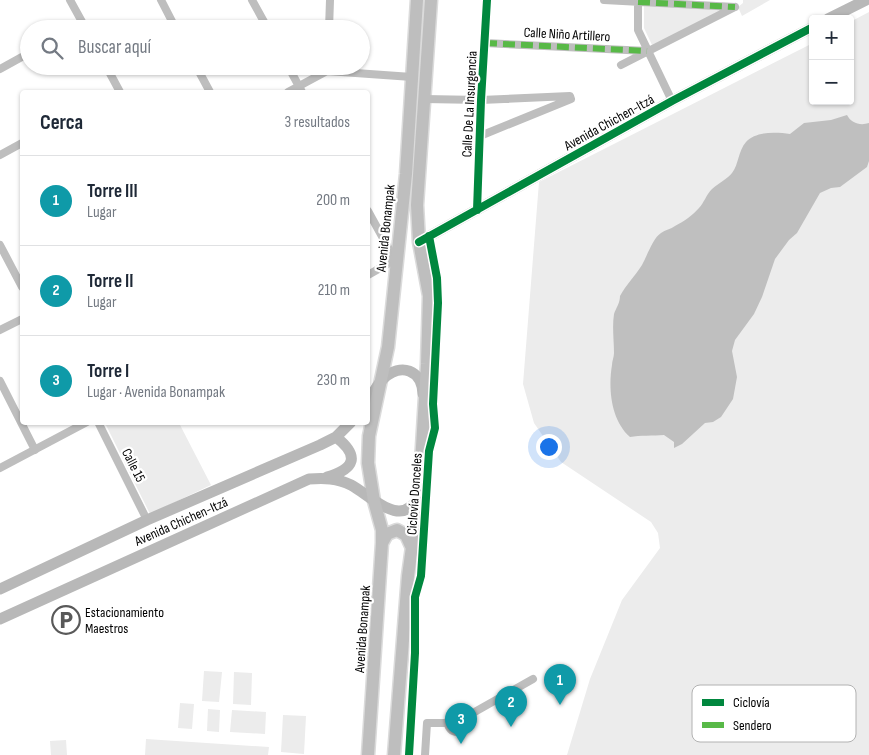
<!DOCTYPE html>
<html lang="es">
<head>
<meta charset="utf-8">
<style>
	:root { --surface:#fff; --page:#f2f2f3; --text:#1f2937; --muted:#747a83; --line:#e0e1e3; --accent:#7c3aed }
	body { margin:0; font-family:"Sofia Sans Condensed",sans-serif; background:var(--page); color:var(--text) }
	.controls { position:absolute; right:15px; top:15px; display:grid; overflow:hidden; border-radius:5px; box-shadow:0 1px 4px #0004 }
	.controls button { width:45px; height:45px; display:grid; place-items:center; padding:0; border:0; border-bottom:1px solid var(--line); background:var(--surface); color:var(--text); font:25px sans-serif }
	.you { position:absolute; left:548px; top:446px; width:18px; height:18px; margin:-12px; border:4px solid #fff; border-radius:50%; background:#1a73e8; box-shadow:0 0 0 8px #1a73e833 }
	.badge { display:grid; place-items:center; width:32px; height:32px; border-radius:50%; background:var(--accent); color:#fff; font-size:16px; font-weight:700 }
	.pin { position:absolute; translate:-50% -41px; filter:drop-shadow(0 1px 2px #0008) }
	.pin::after { content:''; position:absolute; top:26px; width:18px; height:15px; background:inherit; clip-path:polygon(0 0,100% 0,50% 100%) }
	.list { margin:0; padding:0; list-style:none }
	h2 { display:flex; justify-content:space-between; align-items:center; height:65px; margin:0; padding:0 20px; font-size:21px }
	h2 small { font-size:16px; font-weight:400; color:var(--muted) }
	.list li { display:grid; grid-template-columns:32px 1fr auto; gap:15px; align-items:center; box-sizing:border-box; height:90px; padding:0 20px; border-top:1px solid var(--line) }
	.list b { display:block; font-size:19px; white-space:nowrap }
	.list p { margin:0; font-size:16px; white-space:nowrap; color:var(--muted) }
	.list em { font-size:16px; font-style:normal; color:var(--muted) }
	.icon { flex:none; width:28px; height:28px; fill:none; stroke:currentColor; stroke-width:2; stroke-linecap:round; stroke-linejoin:round }
	.map { position:relative; flex:none; width:869px; height:755px; overflow:hidden }
	.search { position:absolute; background:var(--surface); box-shadow:0 1px 4px #0004; left:20px; top:20px; width:350px; height:55px; display:flex; align-items:center; gap:12px; box-sizing:border-box; padding:0 18px; border-radius:28px; color:var(--muted); font-size:19px }
	.panel { position:absolute; background:var(--surface); box-shadow:0 1px 4px #0004; left:20px; top:90px; width:350px; height:335px; border-radius:5px }
	.map>svg:first-child { display:block }
	.green { fill:#ececec }
	.water { fill:#bfbfbf }
	.lines { fill:none; stroke-linecap:round; stroke-linejoin:round }
	.primary-casing { stroke:#dbdbdb; stroke-width:15 }
	.street { stroke:#bebebe; stroke-width:8 }
	.secondary { stroke:#b8b8b8; stroke-width:11 }
	.primary { stroke:#bebebe; stroke-width:12 }
	.quiet { stroke:#58b947; stroke-width:6; stroke-dasharray:12 6; stroke-linecap:butt }
	.cycleway-casing { stroke:#fff; stroke-width:11 }
	.cycleway { stroke:#00873e; stroke-width:8 }
	.labels { text-anchor:middle; stroke-width:4.5; stroke-linejoin:round; paint-order:stroke }
	.street-label { font-size:14px; fill:#000; stroke:#fff }
	.poi-label { font-size:14px; fill:#000; stroke:#fff; text-anchor:start }
	.key { fill:#fff; stroke:#b2b2b2; stroke-width:1 }
	.key-label { font-size:14px; fill:#000 }
</style>
</head>
<body>
<div class="map">
<svg width="869" height="755" viewBox="0 0 869 755">
	<rect width="100%" height="100%" fill="#fff"/>
	<!-- green -->
	<path class="green" d="M743,0H770L742,16L738,7L743,3Z
		M644,5L730,8L652,45L644,28Z
		M869,12V755H567L590,679L622,600L660,548L658,533L651,522L561,462L534,423L523,384L539,182L813,43V101H850V22Z
		M105,423H179L211,485L150,514Z
		M204,671L222,672L219,702L202,701Z
		M234,672L252,673L251,705L233,704Z
		M180,703L194,704L192,729L178,728Z
		M208,709L220,710L219,732L207,731Z
		M232,710L266,712L265,734L230,732Z
		M283,715L306,716L304,754L281,752Z
		M146,739L269,747L268,755H145Z
		M66,740L67,755H51L50,741Z"/>
	<!-- water -->
	<path class="water" d="M847,115C851,123 860,126 869,123V161L867,167L840,187L831,188L820,193L797,233L789,240L775,259L762,297L754,314L735,340L732,351L737,377L733,399L721,417L713,422L705,423L682,444L674,448V442L664,435C653,436 640,435 630,437C611,420 608,389 612,365C612,361 614,357 614,353C614,340 612,327 614,314C616,308 620,303 620,296C626,285 635,276 642,265C647,256 653,238 661,233C665,230 671,229 675,226C683,222 693,215 699,208C704,203 706,195 712,189C718,184 728,178 732,173C739,164 738,151 746,142C756,131 776,132 790,134L804,123L831,120Z"/>
	<g class="lines">
		<defs>
			<path id="primary" d="M382,543L387,534L397,530L406,535L411,546
				M368,755L382,543V530L374,501L368,463L369,436L388,347L406,174L417,0
				M394,755L408,576L419,496L427,364L429,296L419,242L417,205L431,0"/>
		</defs>
		<!-- primary casing -->
		<use href="#primary" class="primary-casing"/>
		<!-- street -->
		<path class="street" d="M70,0L86,29
			M161,0L176,29
			M252,0L268,29
			M604,0L735,7
			M638,0V30L672,101
			M73,29L83,23
			M329,29L330,0
			M485,43L647,51
			M621,65L735,7
			M106,66L120,92
			M196,66L210,92
			M288,66L302,92
			M0,69L29,53
			M288,92L327,71L412,77
			M424,99L481,100L570,96L571,99L480,136
			M0,155L22,143
			M477,210L481,100L487,0
			M368,211L395,260
			M0,245L22,287
			M368,275L398,258
			M0,330L22,319
			M0,381L35,450
			M98,422L147,520
			M0,468L87,422
			M448 723a9 9 0 1 1 18 0a9 9 0 1 1-18 0Z
			M464,718L533,679
			M425,755L427,723H448"/>
		<!-- secondary -->
		<path class="secondary" d="M828,19L866,0
			M419,242L672,101L813,27
			M368,402C372,395 377,385 383,379C401,362 422,370 423,394
			M327,477C355,469 360,456 336,437
			M0,589L147,520L320,445L336,437L351,422
			M0,619L309,479C324,478 337,478 351,485C370,495 402,531 419,496"/>
		<!-- primary -->
		<use href="#primary" class="primary"/>
		<!-- quiet -->
		<path class="quiet" d="M638,2L735,7
			M485,43L647,51"/>
		<defs>
			<path id="cycleway" d="M477,210L481,100L487,0
				M419,242L672,101L813,27
				M409,755L415,653V597L421,576L429,451L435,428L433,404L438,303L437,278L429,236"/>
		</defs>
		<!-- cycleway casing -->
		<use href="#cycleway" class="cycleway-casing"/>
		<!-- cycleway -->
		<use href="#cycleway" class="cycleway"/>
	</g>
	<!-- icons -->
	<defs>
		<symbol id="parking-ring" viewBox="-11 -11 22 22"><circle r="9.5" fill="#fff" stroke="#595959" stroke-width="1.5"/><path d="M-3.5-5.5H1a3.5 3.5 0 0 1 0 7H-1V5.5H-3.5ZM-1-3.4V-.6H.8a1.4 1.4 0 0 0 0-2.8Z" fill="#595959"/></symbol>
	</defs>
	<g fill-rule="evenodd">
		<use href="#parking-ring" x="50" y="604" width="32" height="32"/>
	</g>
	<g class="labels">
		<!-- street labels -->
		<g class="street-label">
			<text transform="translate(567 34) rotate(3)" y="5">Calle Niño Artillero</text>
			<text transform="translate(469 104) rotate(-87)" y="5">Calle De La Insurgencia</text>
			<text transform="translate(609 122) rotate(-29)" y="5">Avenida Chichen-Itzá</text>
			<text transform="translate(385 228) rotate(-84)" y="5">Avenida Bonampak</text>
			<text transform="translate(134 465) rotate(63)" y="5">Calle 15</text>
			<text transform="translate(414 494) rotate(-86)" y="5">Ciclovía Donceles</text>
			<text transform="translate(181 521) rotate(-24)" y="5">Avenida Chichen-Itzá</text>
			<text transform="translate(362 629) rotate(-86)" y="5">Avenida Bonampak</text>
		</g>
		<!-- poi labels -->
		<g class="poi-label">
			<text x="85" y="617">Estacionamiento<tspan x="85" dy="16">Maestros</tspan></text>
		</g>
	</g>
	<!-- legend -->
	<rect x="692" y="685" width="164" height="57" rx="8" class="key"/>
	<rect x="702" y="699" width="22" height="7" fill="#00873e"/>
	<rect x="702" y="722" width="22" height="6" fill="#58b947"/>
	<g class="key-label">
		<text x="733" y="707">Ciclovía</text>
		<text x="733" y="730">Sendero</text>
	</g>
</svg>
<div class="controls">
<button>+</button>
<button>−</button>
</div>
<div class="you"></div>
<div class="pin badge" style="left:560px;top:705px;background:#0f9aa8">1</div>
<div class="pin badge" style="left:511px;top:727px;background:#0f9aa8">2</div>
<div class="pin badge" style="left:461px;top:744px;background:#0f9aa8">3</div>
<div class="search"><svg class="icon" aria-label="search" viewBox="0 0 24 24"><circle cx="10" cy="10" r="6"/><path d="M15 15l6 6"/></svg>Buscar aquí</div>
<section class="panel">
<h2>Cerca<small>3 resultados</small></h2>
<ul class="list">
<li><span class="badge" style="background:#0f9aa8">1</span><div><b>Torre III</b><p>Lugar</p></div><em>200 m</em></li>
<li><span class="badge" style="background:#0f9aa8">2</span><div><b>Torre II</b><p>Lugar</p></div><em>210 m</em></li>
<li><span class="badge" style="background:#0f9aa8">3</span><div><b>Torre I</b><p>Lugar · Avenida Bonampak</p></div><em>230 m</em></li>
</ul>
</section>
</div>
</body>
</html>
